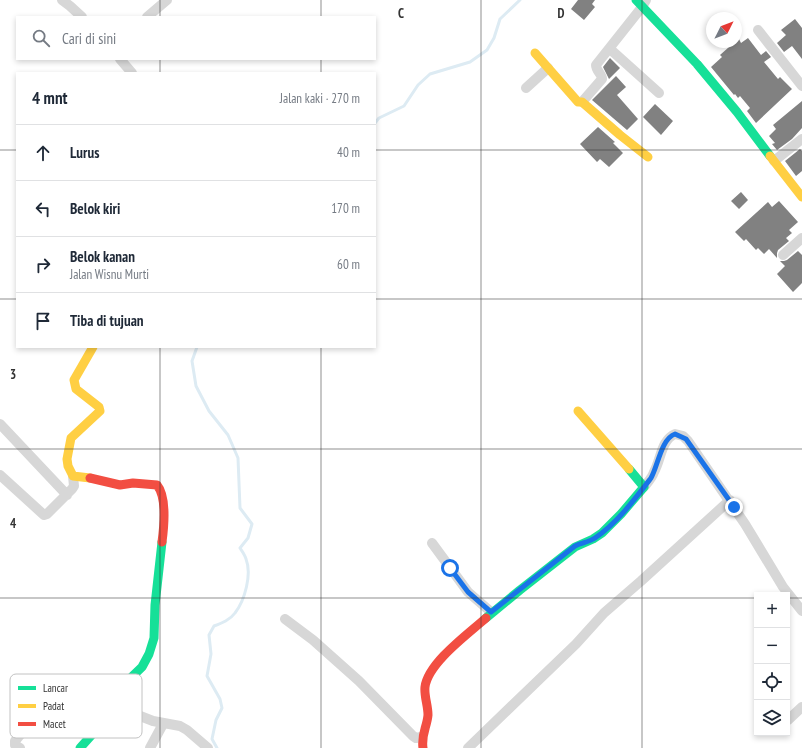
<!DOCTYPE html>
<html lang="id">
<head>
<meta charset="utf-8">
<style>
	:root { --surface:#fff; --page:#f2f2f3; --text:#1f2937; --muted:#747a83; --line:#e0e1e3 }
	body { margin:0; font-family:"PT Sans Narrow",sans-serif; background:var(--page); color:var(--text) }
	.controls { position:absolute; right:12px; bottom:12px; display:grid; overflow:hidden; border-radius:0px; box-shadow:0 2px 6px #0003 }
	.controls button { width:36px; height:36px; display:grid; place-items:center; padding:0; border:0; border-bottom:1px solid var(--line); background:var(--surface); color:var(--text); font:20px sans-serif }
	.compass { position:absolute; left:706px; top:12px; width:36px; height:36px; border-radius:50%; background:var(--surface); box-shadow:0 2px 6px #0003; rotate:48deg }
	.stop { position:absolute; width:12px; height:12px; margin:-9px; border:3px solid #1a73e8; border-radius:50%; background:#fff }
	.stop.end { background:#1a73e8; border-color:#fff; box-shadow:0 1px 4px #0008 }
	.list { margin:0; padding:0; list-style:none }
	h2 { display:flex; justify-content:space-between; align-items:center; height:52px; margin:0; padding:0 16px; font-size:17px }
	h2 small { font-size:13px; font-weight:400; color:var(--muted) }
	.list li { display:grid; grid-template-columns:26px 1fr auto; gap:12px; align-items:center; box-sizing:border-box; height:56px; padding:0 16px; border-top:1px solid var(--line) }
	.list b { display:block; font-size:15px; white-space:nowrap }
	.list p { margin:0; font-size:13px; white-space:nowrap; color:var(--muted) }
	.list em { font-size:13px; font-style:normal; color:var(--muted) }
	.icon { flex:none; width:22px; height:22px; fill:none; stroke:currentColor; stroke-width:2; stroke-linecap:round; stroke-linejoin:round }
	.map { position:relative; flex:none; width:802px; height:748px; overflow:hidden }
	.search { position:absolute; background:var(--surface); box-shadow:0 2px 6px #0003; left:16px; top:16px; width:360px; height:44px; display:flex; align-items:center; gap:10px; box-sizing:border-box; padding:0 14px; border-radius:0px; color:var(--muted); font-size:15px }
	.panel { position:absolute; background:var(--surface); box-shadow:0 2px 6px #0003; left:16px; top:72px; width:360px; height:276px; border-radius:0px }
	.map>svg:first-child { display:block }
	.lines { fill:none; stroke-linecap:round; stroke-linejoin:round }
	.stream { stroke:#ddebf3; stroke-width:3 }
	.building { fill:#818181 }
	.street { stroke:#d7d7d7; stroke-width:10 }
	.fast { stroke:#16e098; stroke-width:9 }
	.slow { stroke:#ffcf43; stroke-width:9 }
	.jam { stroke:#f24e42; stroke-width:9 }
	.route { stroke:#1a73e8; stroke-width:5 }
	.grid { fill:none; stroke:#333; stroke-width:1; stroke-opacity:0.55 }
	.key { fill:#fff; stroke:#c2c2c2; stroke-width:1 }
	.key-label { font-size:11px; fill:#333 }
	.grid-label { font-size:13px; text-anchor:middle; font-weight:bold; fill:#333; stroke:#fff; stroke-width:4; stroke-linejoin:round; paint-order:stroke }
</style>
</head>
<body>
<div class="map">
<svg width="802" height="748" viewBox="0 0 802 748">
	<rect width="100%" height="100%" fill="#fff"/>
	<g class="lines">
		<!-- stream -->
		<path class="stream" d="M375,123L379,118L404,106L418,85L430,74L470,62L487,50L494,38L500,19L520,0
			M197,347L192,361L196,386L209,411L228,435L238,458L240,508L252,524L248,538L240,548C242,551 245,555 246,559C252,574 245,600 235,613C230,620 222,623 214,626L209,635L211,654L207,676L220,699L222,708L216,720L212,739L217,748"/>
	</g>
	<!-- building -->
	<path class="building" d="M578,0H595L592,4L595,7L584,20L571,9Z
		M795,19L802,28V59L792,46L784,52L777,43L786,35L781,30Z
		M738,37L741,43L748,38L761,55L766,51L771,57L764,62L778,79L780,77L792,89L756,123L747,111L750,108L740,96L738,98L735,94L734,95L711,67L722,57L720,55L729,47L728,45L731,42H736V39Z
		M610,58L620,68L609,79L603,67Z
		M616,76L626,87L617,95L638,119L627,130L592,100Z
		M802,101V128L792,139L777,150L772,144L775,143L769,136L776,129L773,125Z
		M655,104L673,121L661,135L643,117Z
		M598,127L615,142L613,143L623,153L609,167L600,159L597,162L580,144Z
		M800,149L802,151V171L796,176L785,161Z
		M741,192L748,200L739,209L731,201Z
		M779,201L798,222L789,230L792,233L786,238L789,241L778,250L777,253V258L769,249L764,254L758,248L756,250L746,239L744,241L735,232L768,202L772,207Z
		M798,251L802,255V283L793,292L777,274L785,266L780,261H784L787,260Z"/>
	<g class="lines">
		<!-- street -->
		<path class="street" d="M62,0L70,6L82,17
			M147,17L167,0
			M758,30L802,86
			M610,49L659,93
			M120,59L132,73
			M526,88L548,68
			M582,102L602,79C602,74 596,71 596,65L642,7L646,0
			M774,161L802,139
			M783,255L802,238
			M0,424L67,495
			M0,475L44,515L47,514L72,489L74,486L73,476
			M644,487C648,482 652,478 654,472C661,460 661,440 675,434L683,436L688,441L745,524L783,587L802,611
			M432,543L468,592L491,612
			M285,619L313,640L359,681L413,736L416,738L421,737
			M115,693L129,709L135,714L153,721L180,726L187,730L208,748
			M788,720L802,707
			M20,748L15,745V741L61,685
			M150,748L163,724
			M468,748L576,644L604,613L641,581L730,500"/>
		<!-- fast -->
		<path class="fast" d="M636,0L697,64L737,112L770,156
			M486,618L520,590L575,547L593,539L602,533L621,514L644,487L629,469
			M80,748L97,729L115,693L142,667L149,654L154,638L155,605L162,542"/>
		<!-- slow -->
		<path class="slow" d="M535,53L578,102H582L620,135L648,157
			M770,156L802,197
			M578,411L629,469
			M90,478L73,476L68,466L67,459L71,438L100,411L99,407L76,389L74,380L93,347"/>
		<!-- jam -->
		<path class="jam" d="M90,478L120,485L133,483L157,485C167,497 164,527 162,542
			M423,748C421,734 427,727 428,715C428,705 424,696 425,687C428,663 468,634 486,618"/>
	</g>
	<g class="lines">
		<!-- route -->
		<path class="route" d="M450,568L468,592L491,612L575,546C581,543 589,542 595,538C617,523 635,499 651,478C658,466 661,439 675,434L686,439L734,507"/>
	</g>
	<!-- grid -->
	<path class="grid" d="M160,0V17M321,0V17M481,0V748M642,0V748M160,59V73M321,59V73M0,150H17M375,150H802M0,299H17M375,299H802M160,347V748M321,347V748M0,449H802M0,598H757M787,598H802"/>
	<!-- legend -->
	<rect x="10" y="674" width="132" height="64" rx="6" class="key"/>
	<rect x="18" y="686" width="18" height="4" fill="#16e098"/>
	<rect x="18" y="704" width="18" height="4" fill="#ffcf43"/>
	<rect x="18" y="722" width="18" height="4" fill="#f24e42"/>
	<g class="key-label">
		<text x="43" y="692">Lancar</text>
		<text x="43" y="710">Padat</text>
		<text x="43" y="728">Macet</text>
	</g>
	<g class="grid-label">
		<text x="401" y="18">C</text>
		<text x="561" y="18">D</text>
		<text x="13" y="379">3</text>
		<text x="13" y="528">4</text>
	</g>
</svg>
<div class="controls">
<button>+</button>
<button>−</button>
<button><svg class="icon" aria-label="locate" viewBox="0 0 24 24"><circle cx="12" cy="12" r="6"/><path d="M12 2v4M12 18v4M2 12h4M18 12h4"/></svg></button>
<button><svg class="icon" aria-label="layers" viewBox="0 0 24 24"><path d="M12 4l9 5-9 5-9-5zM3 14l9 5 9-5"/></svg></button>
</div>
<svg class="compass" viewBox="-18 -18 36 36"><path d="M0-13l5 13h-10z" fill="#e53935"/><path d="M0 13l5-13h-10z" fill="#747a83"/></svg>
<div class="stop" style="left:450px;top:568px"></div>
<div class="stop end" style="left:734px;top:507px"></div>
<div class="search"><svg class="icon" aria-label="search" viewBox="0 0 24 24"><circle cx="10" cy="10" r="6"/><path d="M15 15l6 6"/></svg>Cari di sini</div>
<section class="panel">
<h2>4 mnt<small>Jalan kaki · 270 m</small></h2>
<ul class="list">
<li><svg class="icon" aria-label="ahead" viewBox="0 0 24 24"><path d="M12 20V5M6 11l6-6 6 6"/></svg><div><b>Lurus</b></div><em>40 m</em></li>
<li><svg class="icon" aria-label="left" viewBox="0 0 24 24"><path d="M17 20v-9H6M10 6l-5 5 5 5"/></svg><div><b>Belok kiri</b></div><em>170 m</em></li>
<li><svg class="icon" aria-label="right" viewBox="0 0 24 24"><path d="M7 20v-9h11M14 6l5 5-5 5"/></svg><div><b>Belok kanan</b><p>Jalan Wisnu Murti</p></div><em>60 m</em></li>
<li><svg class="icon" aria-label="arrive" viewBox="0 0 24 24"><path d="M6 21V4h12l-3 4 3 4H6"/></svg><div><b>Tiba di tujuan</b></div></li>
</ul>
</section>
</div>
</body>
</html>
